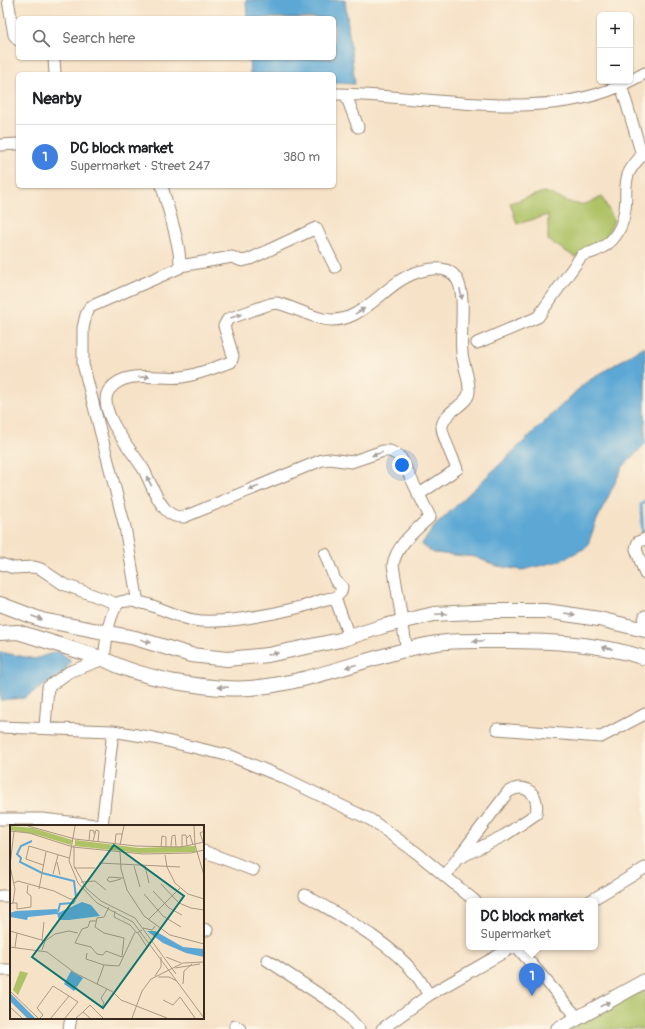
<!DOCTYPE html>
<html lang="en">
<head>
<meta charset="utf-8">
<style>
	:root { --surface:#fff; --page:#f2f2f2; --text:#202124; --muted:#757577; --line:#e0e0e0; --accent:#b45309 }
	body { margin:0; font-family:Pangolin,sans-serif; background:var(--page); color:var(--text) }
	.controls { position:absolute; right:12px; top:12px; display:grid; overflow:hidden; border-radius:6px; box-shadow:0 1px 3px #0004 }
	.controls button { width:36px; height:36px; display:grid; place-items:center; padding:0; border:0; border-bottom:1px solid var(--line); background:var(--surface); color:var(--text); font:20px sans-serif }
	.you { position:absolute; left:402px; top:465px; width:14px; height:14px; margin:-10px; border:3px solid #fff; border-radius:50%; background:#1a73e8; box-shadow:0 0 0 6px #1a73e833 }
	.badge { display:grid; place-items:center; width:26px; height:26px; border-radius:50%; background:var(--accent); color:#fff; font-size:13px; font-weight:700 }
	.pin { position:absolute; translate:-50% -33px; filter:drop-shadow(0 1px 2px #0008) }
	.pin::after { content:''; position:absolute; top:21px; width:14px; height:12px; background:inherit; clip-path:polygon(0 0,100% 0,50% 100%) }
	.popup { position:absolute; left:466px; top:898px; width:132px; height:52px; box-sizing:border-box; display:grid; place-content:center; border-radius:6px; background:var(--surface); filter:drop-shadow(0 1px 3px #0005); font-size:13px; white-space:nowrap; color:var(--muted) }
	.popup b { font-size:15px; color:var(--text) }
	.popup::after { content:''; position:absolute; left:50%; top:100%; margin-left:-8px; border:8px solid transparent; border-top-color:var(--surface) }
	.list { margin:0; padding:0; list-style:none }
	h2 { display:flex; justify-content:space-between; align-items:center; height:52px; margin:0; padding:0 16px; font-size:17px }
	h2 small { font-size:13px; font-weight:400; color:var(--muted) }
	.list li { display:grid; grid-template-columns:26px 1fr auto; gap:12px; align-items:center; box-sizing:border-box; height:64px; padding:0 16px; border-top:1px solid var(--line) }
	.list b { display:block; font-size:15px; white-space:nowrap }
	.list p { margin:0; font-size:13px; white-space:nowrap; color:var(--muted) }
	.list em { font-size:13px; font-style:normal; color:var(--muted) }
	.icon { flex:none; width:22px; height:22px; fill:none; stroke:currentColor; stroke-width:2; stroke-linecap:round; stroke-linejoin:round }
	.map { position:relative; flex:none; width:645px; height:1029px; overflow:hidden }
	.search { position:absolute; background:var(--surface); box-shadow:0 1px 3px #0004; left:16px; top:16px; width:320px; height:44px; display:flex; align-items:center; gap:10px; box-sizing:border-box; padding:0 14px; border-radius:6px; color:var(--muted); font-size:15px }
	.panel { position:absolute; background:var(--surface); box-shadow:0 1px 3px #0004; left:16px; top:72px; width:320px; height:116px; border-radius:6px }
	.map>svg:first-child { display:block }
	.green { fill:#aec266; stroke:#747642 }
	.water { fill:#5ca7d4; stroke:#4c6879 }
	.lines { fill:none; stroke-linecap:round; stroke-linejoin:round }
	.stream { stroke:#5ca7d4; stroke-width:3 }
	.minor-casing { stroke:#988672; stroke-width:13 }
	.tertiary-casing { stroke:#988672; stroke-width:16 }
	.minor { stroke:#fff; stroke-width:11 }
	.tertiary { stroke:#fff; stroke-width:14 }
	.oneway { fill:#a79f9a }
	.inset-river { fill:none; stroke:#5ca7d4; stroke-width:2 }
	.inset-road { fill:none; stroke:#ab9883; stroke-width:1 }
	.view { fill:#0f766e; fill-opacity:0.15; stroke:#0f766e; stroke-width:2 }
	.inset-edge { fill:none; stroke:#3b2a1e; stroke-width:2 }
</style>
</head>
<body>
<div class="map">
<svg width="645" height="1029" viewBox="0 0 645 1029">
	<rect width="100%" height="100%" fill="#fcf5e5"/>
	<filter id="ink" filterUnits="userSpaceOnUse"><feTurbulence type="fractalNoise" baseFrequency=".025" numOctaves="2"/><feDisplacementMap in="SourceGraphic" scale="8" xChannelSelector="R" yChannelSelector="G"/><feConvolveMatrix kernelMatrix="1 2 1 2 8 2 1 2 1" color-interpolation-filters="sRGB"/></filter>
	<filter id="wash" filterUnits="userSpaceOnUse"><feTurbulence type="fractalNoise" baseFrequency=".012" numOctaves="4" result="noise"/><feDisplacementMap in="SourceGraphic" scale="16" xChannelSelector="R" yChannelSelector="G"/><feGaussianBlur stdDeviation="0.9" result="paint"/><feColorMatrix in="noise" values="0 0 0 0 0 0 0 0 0 0 0 0 0 0 0 0 0 1.4 0 .05"/><feComposite in="paint" operator="in"/></filter>
	<g filter="url(#wash)">
		<rect width="100%" height="100%" fill="#f6e2c7"/>
		<!-- green -->
		<path class="green" d="M544,192C556,195 571,206 584,204C590,203 596,199 602,197L614,220L604,243L575,257L548,240V215L517,224L510,203Z
			M645,986V1029H570Z"/>
		<!-- water -->
		<path class="water" d="M246,0H345L355,84L334,83V74H250L249,58H334V18H247Z
			M645,346V444L622,468L596,522L587,547L560,561L522,570L497,566L475,557L434,553L421,545L435,526L585,383Z
			M58,651L71,660L64,673L24,698L0,700V652L35,659Z"/>
		<g class="lines">
			<!-- stream -->
			<path class="stream" d="M643,538L641,505L645,501"/>
		</g>
	</g>
	<g filter="url(#ink)">
		<g class="lines">
			<defs>
				<path id="minor" d="M8,0L14,35L18,40
					M54,58L55,74
					M630,81L645,73
					M334,94C425,94 546,126 630,81
					M346,95L358,127
					M0,145L18,144
					M180,266L232,257L242,261L250,259L316,228L335,267
					M477,343L538,317L582,255C607,250 622,235 625,209C627,198 624,186 628,175C630,168 637,161 642,155L621,85
					M645,539L638,542L636,549L645,574
					M325,554L335,580L342,587L341,592L335,598
					M1,564L14,568L34,567L41,569L63,584L117,604
					M138,603L125,527L83,364V328L86,315L90,307L179,268C184,254 166,203 162,186
					M641,630L645,616
					M407,651L393,565C396,545 416,530 430,517L401,458L396,454L390,451H383L351,462L330,459L322,460L184,517C176,517 172,516 166,510C156,500 151,483 144,470C134,453 95,410 109,390C125,368 160,380 182,377C198,375 215,367 231,362L233,356L224,326L228,319L270,304L277,303C293,307 307,315 323,319C361,327 383,284 415,273C479,251 458,317 462,353C463,365 470,379 469,392C468,405 445,410 442,426C441,434 454,460 457,469L418,495
					M0,727L113,731L154,738L231,756L282,777L371,820L417,853L475,901
					M45,727L48,687L69,672L104,659C106,644 108,612 120,602C140,596 172,616 193,620C220,625 274,614 301,607C312,604 322,599 333,598L336,600L349,637
					M497,729L601,737L645,714
					M0,819H42L105,826
					M102,826L113,731
					M203,851L253,870
					M445,876L457,859L505,835L536,814C540,795 526,781 508,792L457,859
					M305,895C342,917 389,941 416,975C421,981 425,989 429,995
					M0,896H11
					M590,901L645,868
					M203,929L207,930
					M517,947L578,1018
					M267,960L340,1008L359,1029
					M0,970H11
					M235,1026L240,1029
					M69,1029L71,1018
					M382,1029L429,995L513,947"/>
				<path id="tertiary" d="M0,604L42,620L135,638L191,655L227,659L268,655L340,640L384,626L434,614L493,611H546L599,619L645,630
					M0,633L18,632L104,659C126,671 151,677 175,682C199,686 226,690 250,688C311,683 367,657 426,645C450,640 477,641 502,641C551,641 598,643 645,658
					M558,1029L645,981"/>
			</defs>
			<!-- minor casing -->
			<use href="#minor" class="minor-casing"/>
			<!-- tertiary casing -->
			<use href="#tertiary" class="tertiary-casing"/>
			<!-- minor -->
			<use href="#minor" class="minor"/>
			<!-- tertiary -->
			<use href="#tertiary" class="tertiary"/>
		</g>
		<!-- one-way arrows -->
		<defs><path id="oneway-solid" d="M-6-.8H1V-3.2L6.5 0L1 3.2V.8H-6Z"/></defs>
		<g class="oneway">
			<use href="#oneway-solid" transform="translate(461 294) rotate(78)"/>
			<use href="#oneway-solid" transform="translate(360 311) rotate(-31)"/>
			<use href="#oneway-solid" transform="translate(236 316) rotate(-20)"/>
			<use href="#oneway-solid" transform="translate(144 377) rotate(-5)"/>
			<use href="#oneway-solid" transform="translate(377 454) rotate(163)"/>
			<use href="#oneway-solid" transform="translate(149 481) rotate(-117)"/>
			<use href="#oneway-solid" transform="translate(254 488) rotate(157)"/>
			<use href="#oneway-solid" transform="translate(441 614) rotate(-3)"/>
			<use href="#oneway-solid" transform="translate(570 614) rotate(9)"/>
			<use href="#oneway-solid" transform="translate(37 618) rotate(21)"/>
			<use href="#oneway-solid" transform="translate(146 641) rotate(17)"/>
			<use href="#oneway-solid" transform="translate(478 641) rotate(178)"/>
			<use href="#oneway-solid" transform="translate(607 648) rotate(-168)"/>
			<use href="#oneway-solid" transform="translate(273 654) rotate(-11)"/>
			<use href="#oneway-solid" transform="translate(351 666) rotate(165)"/>
			<use href="#oneway-solid" transform="translate(223 687) rotate(-178)"/>
			<use href="#oneway-solid" transform="translate(605 1004) rotate(-27)"/>
		</g>
	</g>
	<!-- overview -->
	<g transform="translate(10 825)">
		<rect width="194" height="194" fill="#f6e2c7"/>
		<path d="M0,1L23,3L62,15L61,20L28,10L0,5ZM65,15L129,23L185,21L186,27L130,28L65,21ZM10,146L18,148L8,170L3,165Z" fill="#aec266"/>
		<path d="M72,77L81,80L90,91L59,95H49L47,89L18,92L17,95L0,92V88L6,86L47,84L48,88ZM137,106H145L173,122L194,124V132L176,128L153,118ZM61,146L73,153L64,166L54,159ZM0,168L25,193H17L0,176Z" fill="#5ca7d4"/>
		<path class="inset-river" d="M22,16L11,21L7,29L11,33L10,37L32,48L64,56L66,72M48,87L50,79L63,78L65,75"/>
		<path class="inset-road" d="M18,1L65,14L126,21L171,22L194,17M65,1L59,36L68,58L87,78L123,97L194,193M184,1L185,20L194,50M0,6L19,8L63,22L133,29L181,28L194,25M177,13L180,10L183,20M79,16L80,5L84,6V9M83,16L86,5L89,6L88,17M193,17L190,8L194,6M105,19L106,9H112M64,20V41L76,63L91,76L125,93L166,149M110,20L114,1M161,21L162,11L165,10L166,21M172,21V10H176L177,21M151,22L152,11L156,12V21M110,27L111,44L117,65L134,91L160,110L194,119M155,30L157,42L165,58L178,69L194,74M47,37L50,50M89,38L170,42M33,40L16,34L19,21L59,33M124,41L130,62M135,41L139,58M64,43H85M43,49L48,30M111,54L100,57L97,55L99,52L113,53M71,57L85,56L96,65M4,58L8,56L44,66L60,74H66L72,64M151,59L169,78L181,83L194,85M29,64L36,27M143,66L159,83L172,90M134,69L153,91L171,102M3,78H7V84L21,82V71L17,68L18,60M0,79L3,78L5,64L0,41L4,6M105,86L104,92L120,100L127,108L132,105M138,95L170,63M86,96H80L78,102L72,104L65,118L81,122L87,129L93,130L96,126L112,132L114,113L94,108L85,102L86,98L87,93L94,92L99,82M133,103L142,105L145,101M0,106L35,116M128,108L137,122M32,115L34,97M0,122L37,127L65,148L103,167L111,175L157,193M5,122L7,108M32,125L35,116L45,109L59,106L68,108M77,128L76,134L94,140M156,132L171,138M165,143L190,139M145,151L151,142V132M148,152H159L167,156M87,159L94,140L109,141L125,107M173,159L174,146L182,139M0,166L28,193M153,175L163,180L170,172L185,193M0,182L12,193M91,183L94,178L91,173L97,164M73,187L80,180L93,193M30,193L33,190L27,183L43,161L59,171L41,193M55,193L68,177L59,171M66,193L73,187L80,193M122,193L132,166L141,154L173,138L194,137"/>
		<path class="view" d="M104,20L174,71L93,183L22,132Z"/>
		<rect width="194" height="194" class="inset-edge"/>
	</g>
</svg>
<div class="controls">
<button>+</button>
<button>−</button>
</div>
<div class="you"></div>
<div class="pin badge" style="left:532px;top:996px;background:#3f7fe0">1</div>
<div class="popup"><b>DC block market</b>Supermarket</div>
<div class="search"><svg class="icon" aria-label="search" viewBox="0 0 24 24"><circle cx="10" cy="10" r="6"/><path d="M15 15l6 6"/></svg>Search here</div>
<section class="panel">
<h2>Nearby<small></small></h2>
<ul class="list">
<li><span class="badge" style="background:#3f7fe0">1</span><div><b>DC block market</b><p>Supermarket · Street 247</p></div><em>380 m</em></li>
</ul>
</section>
</div>
</body>
</html>
